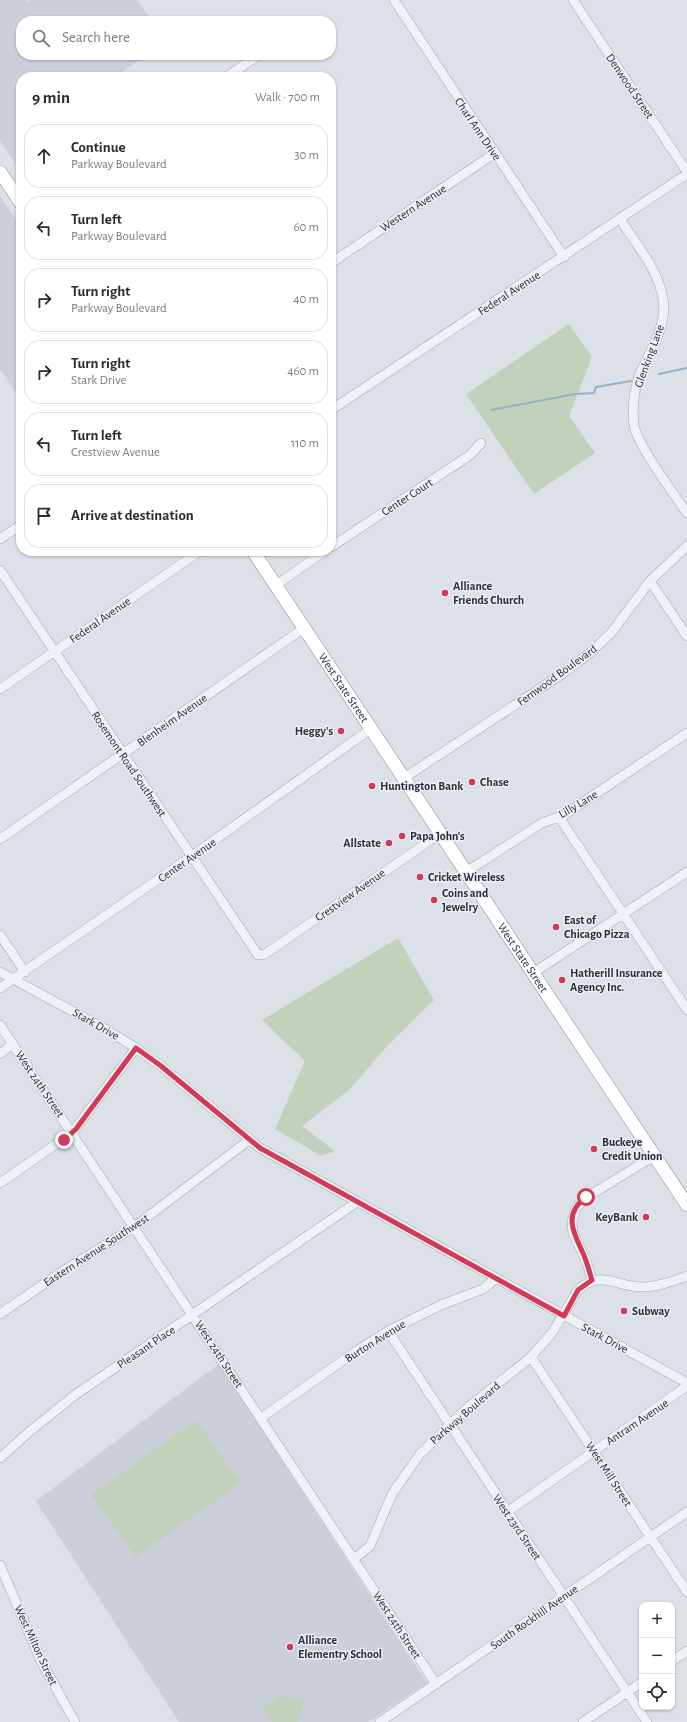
<!DOCTYPE html>
<html lang="en">
<head>
<meta charset="utf-8">
<style>
	:root { --surface:#fff; --page:#f2f2f3; --text:#2b2b33; --muted:#7c7c81; --line:#e1e1e2 }
	body { margin:0; font-family:"Alegreya Sans",sans-serif; background:var(--page); color:var(--text) }
	.controls { position:absolute; right:12px; bottom:12px; display:grid; overflow:hidden; border-radius:8px; box-shadow:0 1px 3px #0004 }
	.controls button { width:36px; height:36px; display:grid; place-items:center; padding:0; border:0; border-bottom:1px solid var(--line); background:var(--surface); color:var(--text); font:20px sans-serif }
	.stop { position:absolute; width:12px; height:12px; margin:-9px; border:3px solid #d23b57; border-radius:50%; background:#fff }
	.stop.end { background:#d23b57; border-color:#fff; box-shadow:0 1px 4px #0008 }
	.list { margin:0; padding:0; list-style:none }
	h2 { display:flex; justify-content:space-between; align-items:center; height:52px; margin:0; padding:0 16px; font-size:17px }
	h2 small { font-size:13px; font-weight:400; color:var(--muted) }
	.list li { display:grid; grid-template-columns:26px 1fr auto; gap:12px; align-items:center; box-sizing:border-box; height:64px; margin:0 8px 8px; padding:0 8px; border:1px solid var(--line); border-radius:16px }
	.list b { display:block; font-size:15px; white-space:nowrap }
	.list p { margin:0; font-size:13px; white-space:nowrap; color:var(--muted) }
	.list em { font-size:13px; font-style:normal; color:var(--muted) }
	.icon { flex:none; width:22px; height:22px; fill:none; stroke:currentColor; stroke-width:2; stroke-linecap:round; stroke-linejoin:round }
	.map { position:relative; flex:none; width:687px; height:1722px; overflow:hidden }
	.search { position:absolute; background:var(--surface); box-shadow:0 1px 3px #0004; left:16px; top:16px; width:320px; height:44px; display:flex; align-items:center; gap:10px; box-sizing:border-box; padding:0 14px; border-radius:16px; color:var(--muted); font-size:15px }
	.panel { position:absolute; background:var(--surface); box-shadow:0 1px 3px #0004; left:16px; top:72px; width:320px; height:484px; border-radius:16px }
	.map>svg:first-child { display:block }
	.built { fill:#cacfd9 }
	.green { fill:#c2d1bc }
	.lines { fill:none; stroke-linecap:round; stroke-linejoin:round }
	.stream { stroke:#95b0c8; stroke-width:2 }
	.minor-casing { stroke:#a1a7b1; stroke-width:10 }
	.highway-casing { stroke:#838e9d; stroke-width:14 }
	.minor { stroke:#eef1f5; stroke-width:9 }
	.highway { stroke:#fff; stroke-width:13 }
	.route { stroke:#d23b57; stroke-width:5 }
	.poi-dot { fill:#d23b57; stroke:#ebeff4; stroke-width:1.5 }
	.labels { text-anchor:middle; stroke-width:3; stroke-linejoin:round; paint-order:stroke }
	.street-label { font-size:12px; fill:#252f3d; stroke:#ebeff4 }
	.poi-label { font-size:12px; font-weight:bold; fill:#252f3d; stroke:#ebeff4; text-anchor:start }
</style>
</head>
<body>
<div class="map">
<svg width="687" height="1722" viewBox="0 0 687 1722">
	<rect width="100%" height="100%" fill="#dce0e7"/>
	<!-- built -->
	<path class="built" d="M0,0H25L27,2L29,0H137L152,21H21V55H147L114,77H21V172L0,141Z
		M0,196L21,228V400L0,369Z
		M219,1364L427,1683L368,1722H179L36,1501Z"/>
	<!-- green -->
	<path class="green" d="M569,324L592,357L569,416L595,453L534,494L466,394Z
		M398,938L434,1000L388,1045L349,1090L302,1126L335,1151L321,1156L275,1129L305,1061L262,1020Z
		M196,1420L241,1483L136,1557L91,1495Z
		M281,1695L303,1701L298,1722H272L263,1707Z"/>
	<g class="lines">
		<!-- stream -->
		<path class="stream" d="M659,374L687,368
			M491,410L575,394L594,393L596,387L631,381"/>
		<defs>
			<path id="minor" d="M394,0L564,257
				M573,0L687,172
				M226,77L259,55
				M620,219C635,243 659,270 663,299C668,329 647,353 638,379C634,393 632,410 634,425C637,445 674,494 687,513
				M331,263L495,153
				M331,410L687,174
				M0,539L21,525
				M331,547L470,455L481,443
				M0,570L258,955L265,954L441,833
				M650,581L687,636
				M276,585L325,551
				M0,689L200,551
				M404,778L565,672L591,652L611,633L650,581L687,546
				M559,817L687,1010
				M0,839L304,628
				M466,872L542,823L564,815L687,733
				M0,935L25,972
				M0,972L107,1030L136,1048L161,1066L260,1148L687,1383
				M533,973L687,872
				M0,988L192,856L372,728
				M0,1025L436,1684
				M0,1054L13,1044
				M0,1183L72,1133L136,1048
				M592,1280L587,1263L573,1233L572,1222L576,1208L587,1197L654,1156
				M0,1314L63,1271L134,1227L249,1140
				M388,1331L647,1722
				M531,1357L687,1592
				M261,1418L355,1352L388,1331L441,1305L483,1289L496,1278
				M0,1458L29,1432L75,1395L357,1202
				M507,1512L687,1386
				M354,1559L370,1546L392,1494L420,1454L466,1409L531,1357L552,1333L578,1290C600,1269 617,1287 642,1287C658,1287 673,1281 687,1276
				M0,1565L41,1661L75,1722
				M672,1661L687,1651
				M380,1722L687,1512
				M583,1722L642,1682"/>
			<g id="highway">
				<path d="M0,172L21,203"/>
				<path id="s1" d="M253,551L687,1205"/>
			</g>
		</defs>
		<!-- minor casing -->
		<use href="#minor" class="minor-casing"/>
		<!-- highway casing -->
		<use href="#highway" class="highway-casing"/>
		<!-- minor -->
		<use href="#minor" class="minor"/>
		<!-- highway -->
		<use href="#highway" class="highway"/>
	</g>
	<g class="lines">
		<!-- route -->
		<path class="route" d="M64,1140L76,1129L136,1048L161,1066L260,1148L564,1316L578,1290L592,1280C589,1271 587,1262 583,1253C573,1232 563,1214 586,1197"/>
	</g>
	<!-- markers -->
	<g class="poi-dot">
		<circle cx="445" cy="593" r="4"/>
		<circle cx="341" cy="731" r="4"/>
		<circle cx="472" cy="782" r="4"/>
		<circle cx="372" cy="786" r="4"/>
		<circle cx="402" cy="836" r="4"/>
		<circle cx="389" cy="843" r="4"/>
		<circle cx="420" cy="877" r="4"/>
		<circle cx="434" cy="900" r="4"/>
		<circle cx="556" cy="927" r="4"/>
		<circle cx="562" cy="980" r="4"/>
		<circle cx="594" cy="1149" r="4"/>
		<circle cx="646" cy="1217" r="4"/>
		<circle cx="624" cy="1311" r="4"/>
		<circle cx="290" cy="1647" r="4"/>
	</g>
	<g class="labels">
		<!-- street labels -->
		<g class="street-label">
			<text transform="translate(630 86) rotate(56)" y="4">Denwood Street</text>
			<text transform="translate(478 129) rotate(56)" y="4">Charl Ann Drive</text>
			<text transform="translate(413 208) rotate(-33)" y="4">Western Avenue</text>
			<text transform="translate(509 293) rotate(-33)" y="4">Federal Avenue</text>
			<text transform="translate(649 356) rotate(-70)" y="4">Glenking Lane</text>
			<text transform="translate(407 497) rotate(-33)" y="4">Center Court</text>
			<text transform="translate(100 620) rotate(-35)" y="4">Federal Avenue</text>
			<text transform="translate(557 675) rotate(-36)" y="4">Fernwood Boulevard</text>
			<text dy="4" stroke="none"><textPath href="#s1" startOffset="164">West State Street</textPath></text>
			<text transform="translate(172 720) rotate(-35)" y="4">Blenheim Avenue</text>
			<text transform="translate(129 764) rotate(56)" y="4">Rosemont Road Southwest</text>
			<text transform="translate(578 804) rotate(-31)" y="4">Lilly Lane</text>
			<text transform="translate(187 860) rotate(-35)" y="4">Center Avenue</text>
			<text transform="translate(350 895) rotate(-35)" y="4">Crestview Avenue</text>
			<text dy="4" stroke="none"><textPath href="#s1" startOffset="488">West State Street</textPath></text>
			<text transform="translate(96 1024) rotate(30)" y="4">Stark Drive</text>
			<text transform="translate(40 1084) rotate(56)" y="4">West 24th Street</text>
			<text transform="translate(96 1250) rotate(-33)" y="4">Eastern Avenue Southwest</text>
			<text transform="translate(605 1338) rotate(28)" y="4">Stark Drive</text>
			<text transform="translate(375 1341) rotate(-32)" y="4">Burton Avenue</text>
			<text transform="translate(146 1347) rotate(-34)" y="4">Pleasant Place</text>
			<text transform="translate(219 1354) rotate(57)" y="4">West 24th Street</text>
			<text transform="translate(465 1413) rotate(-41)" y="4">Parkway Boulevard</text>
			<text transform="translate(637 1422) rotate(-34)" y="4">Antram Avenue</text>
			<text transform="translate(609 1474) rotate(57)" y="4">West Mill Street</text>
			<text transform="translate(517 1527) rotate(56)" y="4">West 23rd Street</text>
			<text transform="translate(534 1617) rotate(-35)" y="4">South Rockhill Avenue</text>
			<text transform="translate(397 1625) rotate(57)" y="4">West 24th Street</text>
			<text transform="translate(36 1645) rotate(65)" y="4">West Milton Street</text>
		</g>
		<!-- poi labels -->
		<g class="poi-label">
			<text x="453" y="590">Alliance<tspan x="453" dy="14">Friends Church</tspan></text>
			<text x="333" y="735" text-anchor="end">Heggy's</text>
			<text x="480" y="786">Chase</text>
			<text x="380" y="790">Huntington Bank</text>
			<text x="410" y="840">Papa John's</text>
			<text x="381" y="847" text-anchor="end">Allstate</text>
			<text x="428" y="881">Cricket Wireless</text>
			<text x="442" y="897">Coins and<tspan x="442" dy="14">Jewelry</tspan></text>
			<text x="564" y="924">East of<tspan x="564" dy="14">Chicago Pizza</tspan></text>
			<text x="570" y="977">Hatherill Insurance<tspan x="570" dy="14">Agency Inc.</tspan></text>
			<text x="602" y="1146">Buckeye<tspan x="602" dy="14">Credit Union</tspan></text>
			<text x="638" y="1221" text-anchor="end">KeyBank</text>
			<text x="632" y="1315">Subway</text>
			<text x="298" y="1644">Alliance<tspan x="298" dy="14">Elementry School</tspan></text>
		</g>
	</g>
</svg>
<div class="controls">
<button>+</button>
<button>−</button>
<button><svg class="icon" aria-label="locate" viewBox="0 0 24 24"><circle cx="12" cy="12" r="6"/><path d="M12 2v4M12 18v4M2 12h4M18 12h4"/></svg></button>
</div>
<div class="stop" style="left:586px;top:1197px"></div>
<div class="stop end" style="left:64px;top:1140px"></div>
<div class="search"><svg class="icon" aria-label="search" viewBox="0 0 24 24"><circle cx="10" cy="10" r="6"/><path d="M15 15l6 6"/></svg>Search here</div>
<section class="panel">
<h2>9 min<small>Walk · 700 m</small></h2>
<ul class="list">
<li><svg class="icon" aria-label="ahead" viewBox="0 0 24 24"><path d="M12 20V5M6 11l6-6 6 6"/></svg><div><b>Continue</b><p>Parkway Boulevard</p></div><em>30 m</em></li>
<li><svg class="icon" aria-label="left" viewBox="0 0 24 24"><path d="M17 20v-9H6M10 6l-5 5 5 5"/></svg><div><b>Turn left</b><p>Parkway Boulevard</p></div><em>60 m</em></li>
<li><svg class="icon" aria-label="right" viewBox="0 0 24 24"><path d="M7 20v-9h11M14 6l5 5-5 5"/></svg><div><b>Turn right</b><p>Parkway Boulevard</p></div><em>40 m</em></li>
<li><svg class="icon" aria-label="right" viewBox="0 0 24 24"><path d="M7 20v-9h11M14 6l5 5-5 5"/></svg><div><b>Turn right</b><p>Stark Drive</p></div><em>460 m</em></li>
<li><svg class="icon" aria-label="left" viewBox="0 0 24 24"><path d="M17 20v-9H6M10 6l-5 5 5 5"/></svg><div><b>Turn left</b><p>Crestview Avenue</p></div><em>110 m</em></li>
<li><svg class="icon" aria-label="arrive" viewBox="0 0 24 24"><path d="M6 21V4h12l-3 4 3 4H6"/></svg><div><b>Arrive at destination</b></div></li>
</ul>
</section>
</div>
</body>
</html>
